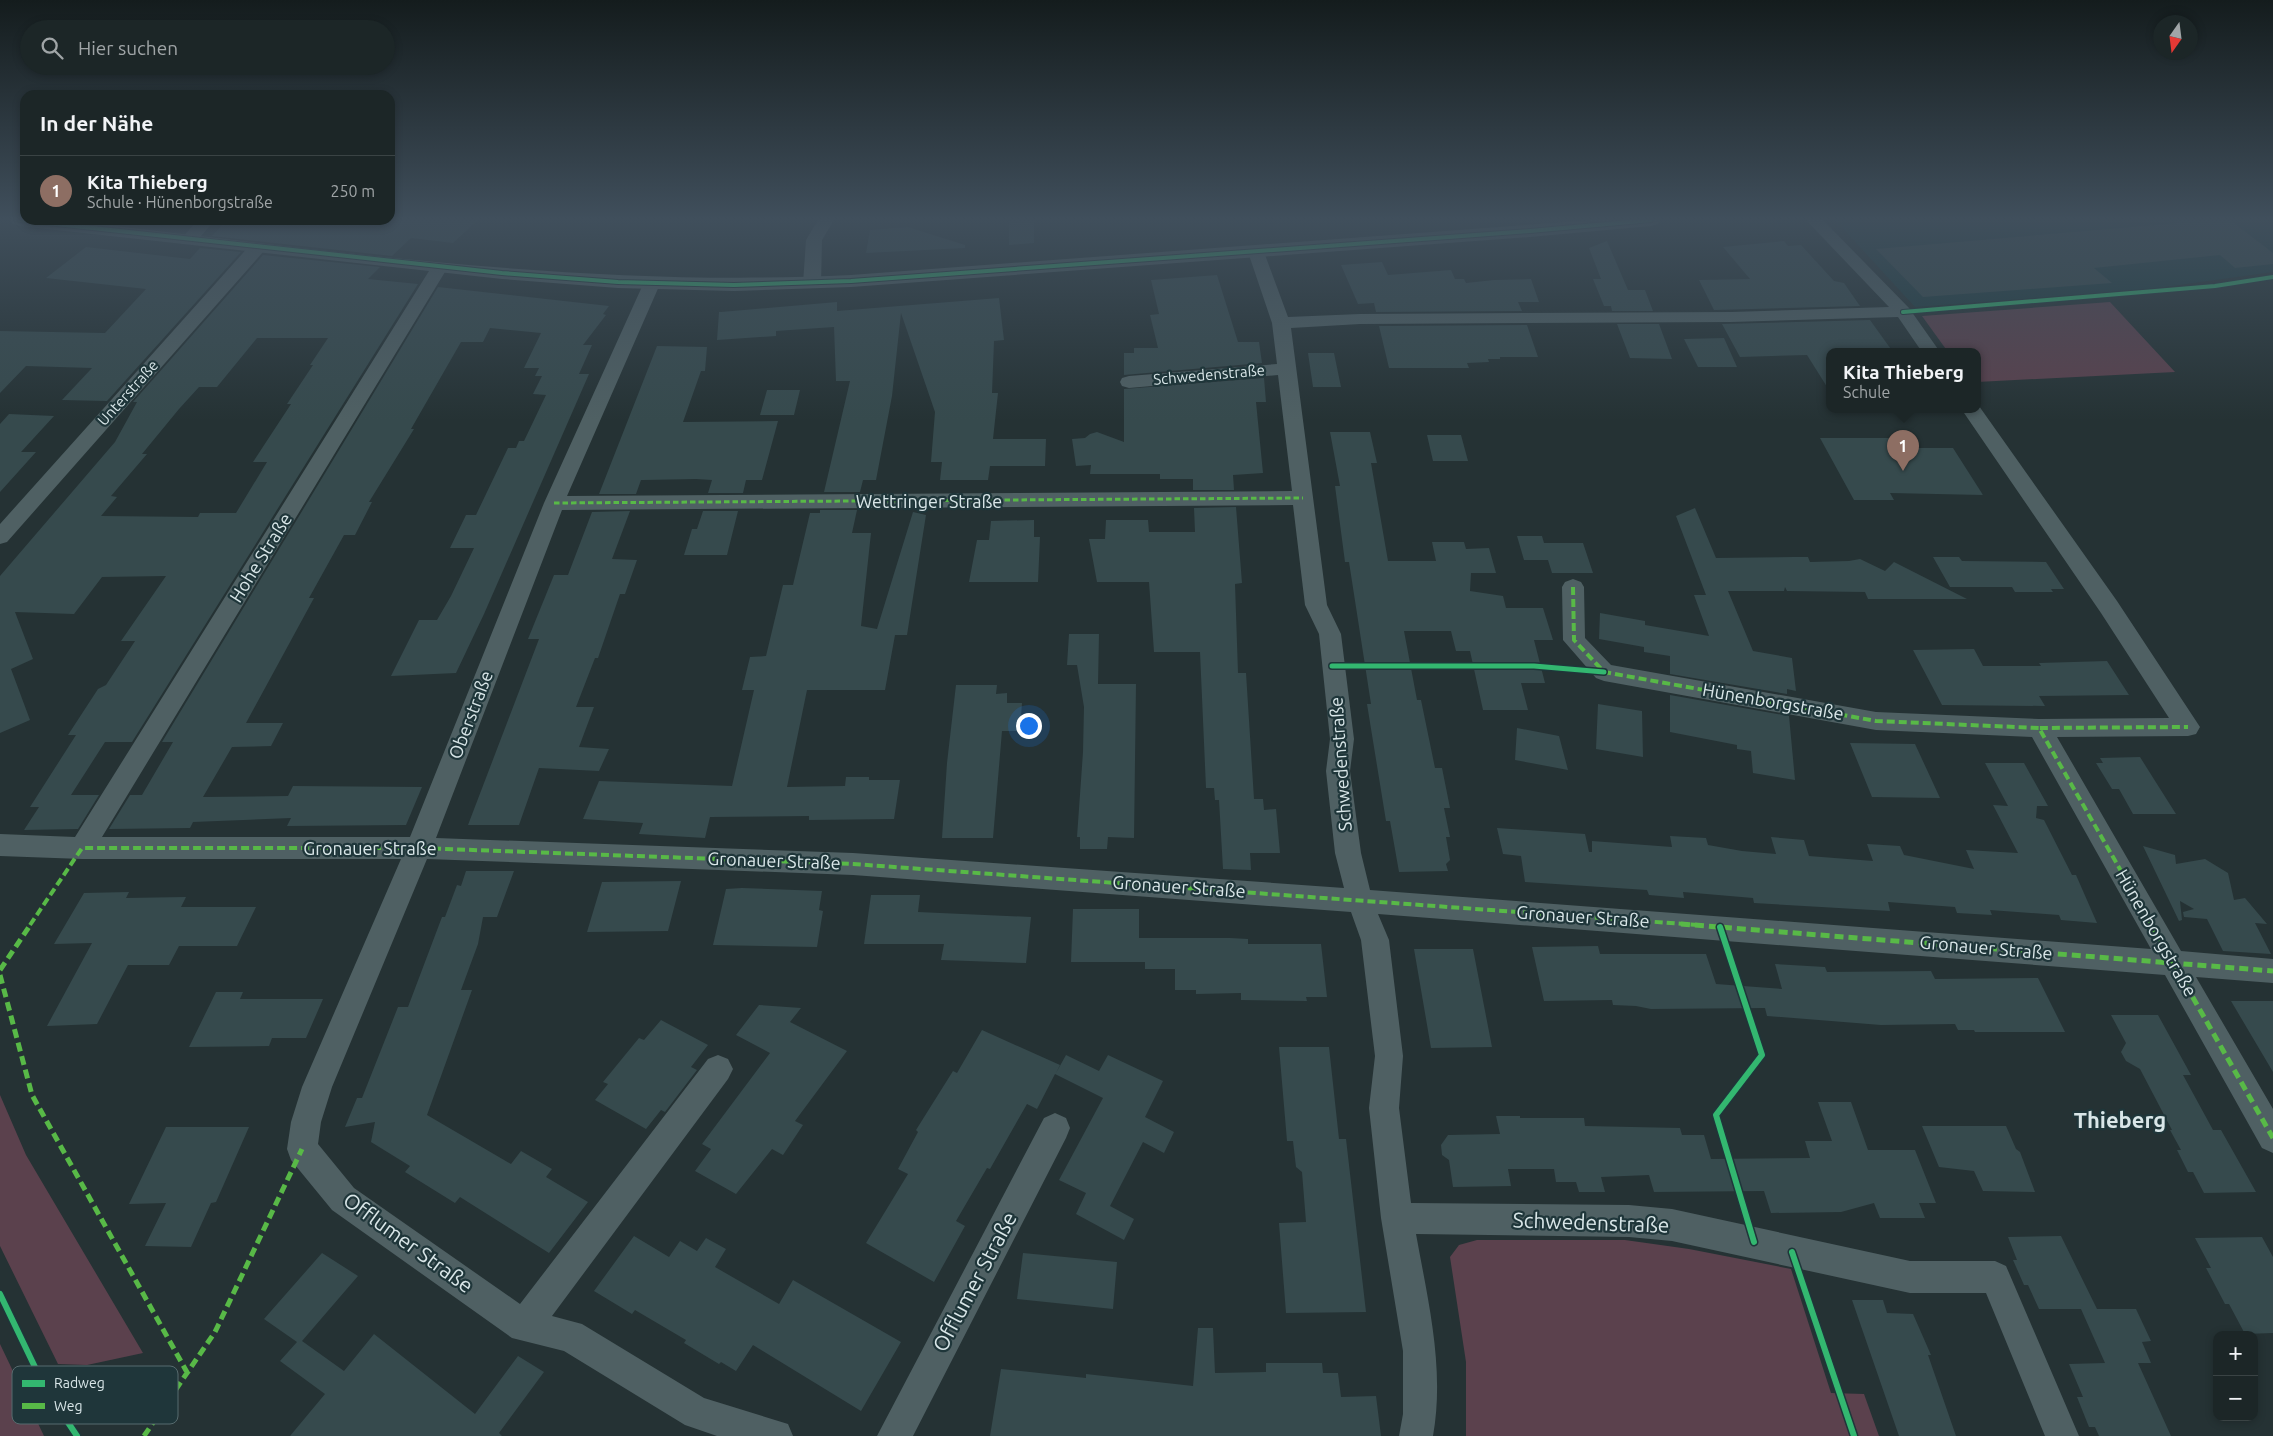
<!DOCTYPE html>
<html lang="de">
<head>
<meta charset="utf-8">
<style>
	:root { --surface:#1c2627; --page:#293233; --text:#f1f3f6; --muted:#a0a5a7; --line:#3a4344; --accent:#9aa7a9 }
	body { margin:0; font-family:Ubuntu,sans-serif; background:var(--page); color:var(--text) }
	.controls { position:absolute; right:15px; bottom:15px; display:grid; overflow:hidden; border-radius:10px; box-shadow:0 2px 8px #0003 }
	.controls button { width:45px; height:45px; display:grid; place-items:center; padding:0; border:0; border-bottom:1px solid var(--line); background:var(--surface); color:var(--text); font:25px sans-serif }
	.compass { position:absolute; left:2153px; top:15px; width:45px; height:45px; border-radius:50%; background:var(--surface); box-shadow:0 2px 8px #0003; rotate:194deg }
	.you { position:absolute; left:1028px; top:725px; width:18px; height:18px; margin:-12px; border:4px solid #fff; border-radius:50%; background:#1a73e8; box-shadow:0 0 0 8px #1a73e833 }
	.badge { display:grid; place-items:center; width:32px; height:32px; border-radius:50%; background:var(--accent); color:#fff; font-size:16px; font-weight:700 }
	.pin { position:absolute; translate:-50% -41px; filter:drop-shadow(0 1px 2px #0008) }
	.pin::after { content:''; position:absolute; top:26px; width:18px; height:15px; background:inherit; clip-path:polygon(0 0,100% 0,50% 100%) }
	.popup { position:absolute; left:1826px; top:348px; width:155px; height:65px; box-sizing:border-box; display:grid; place-content:center; border-radius:10px; background:var(--surface); filter:drop-shadow(0 1px 4px #0005); font-size:16px; white-space:nowrap; color:var(--muted) }
	.popup b { font-size:19px; color:var(--text) }
	.popup::after { content:''; position:absolute; left:50%; top:100%; margin-left:-10px; border:10px solid transparent; border-top-color:var(--surface) }
	.list { margin:0; padding:0; list-style:none }
	h2 { display:flex; justify-content:space-between; align-items:center; height:65px; margin:0; padding:0 20px; font-size:21px }
	h2 small { font-size:16px; font-weight:400; color:var(--muted) }
	.list li { display:grid; grid-template-columns:32px 1fr auto; gap:15px; align-items:center; box-sizing:border-box; height:70px; padding:0 20px; border-top:1px solid var(--line) }
	.list b { display:block; font-size:19px; white-space:nowrap }
	.list p { margin:0; font-size:16px; white-space:nowrap; color:var(--muted) }
	.list em { font-size:16px; font-style:normal; color:var(--muted) }
	.icon { flex:none; width:28px; height:28px; fill:none; stroke:currentColor; stroke-width:2; stroke-linecap:round; stroke-linejoin:round }
	.map { position:relative; flex:none; width:2273px; height:1436px; overflow:hidden }
	.search { position:absolute; background:var(--surface); box-shadow:0 2px 8px #0003; left:20px; top:20px; width:375px; height:55px; display:flex; align-items:center; gap:12px; box-sizing:border-box; padding:0 18px; border-radius:28px; color:var(--muted); font-size:19px }
	.panel { position:absolute; background:var(--surface); box-shadow:0 2px 8px #0003; left:20px; top:90px; width:375px; height:135px; border-radius:15px }
	.map>svg:first-child { display:block }
	.built { fill:#1d3c40 }
	.green { fill:#5b414d }
	.building { fill:#364a4d; fill-rule:evenodd }
	.lines { fill:none; stroke-linecap:round; stroke-linejoin:round }
	.minor { fill:#4f6063; fill-rule:evenodd }
	.tertiary { fill:#4f6063; fill-rule:evenodd }
	.quiet-far2 { stroke:#58b947; stroke-width:3; stroke-dasharray:5.5 3; stroke-linecap:butt }
	.quiet-far1 { stroke:#58b947; stroke-width:4; stroke-dasharray:8 4; stroke-linecap:butt }
	.quiet { stroke:#58b947; stroke-width:5; stroke-dasharray:9 5; stroke-linecap:butt }
	.cycleway-far2-casing { stroke:#1f363a; stroke-width:6 }
	.cycleway-far1-casing { stroke:#1f363a; stroke-width:8 }
	.cycleway-casing { stroke:#1f363a; stroke-width:9 }
	.cycleway-far2 { stroke:#33b770; stroke-width:4 }
	.cycleway-far1 { stroke:#33b770; stroke-width:5 }
	.cycleway { stroke:#33b770; stroke-width:6 }
	.labels { text-anchor:middle; stroke-width:4.5; stroke-linejoin:round; paint-order:stroke }
	.far-street-label { font-size:15px; fill:#d9e6e8; stroke:#1f363a }
	.street-label { font-size:18px; fill:#d9e6e8; stroke:#1f363a }
	.near-street-label { font-size:21px; fill:#d9e6e8; stroke:#1f363a }
	.near-neighbourhood-label { font-size:22px; font-weight:bold; fill:#d9e6e8; stroke:#1f363a }
	.key { fill:#1f363a; stroke:#576b6e; stroke-width:1 }
	.key-label { font-size:14px; fill:#d9e6e8 }
</style>
</head>
<body>
<div class="map">
<svg width="2273" height="1436" viewBox="0 0 2273 1436">
	<rect width="100%" height="100%" fill="#253234"/>
	<!-- built -->
	<path class="built" d="M1835,220H2269L2273,224V272L2143,290L1915,307Z"/>
	<!-- green -->
	<path class="green" d="M2110,302L2175,372L1977,382V352H1948L1922,316Z
		M0,1095L26,1155L143,1353L87,1365L58,1364L0,1246Z
		M1477,1240H1625L1689,1249L1791,1269L1831,1393L1864,1394L1879,1436H1466V1362L1450,1257L1459,1245Z
		M0,1344L44,1436H0Z"/>
	<!-- building -->
	<path class="building" d="M227,220H478L453,243L411,238L392,256L212,236Z
		M1009,220H1034V243L1009,245Z
		M2175,220H2230L2273,253V264L2235,268L2220,255L2094,268L2112,283L1923,297L1876,249L2179,223Z
		M908,227L965,245V248L866,253L870,230Z
		M1607,241L1628,290H1645L1653,311H1612L1611,306H1604L1593,279H1601L1589,248Z
		M1784,241L1788,246L1801,245L1834,281L1844,283L1860,306L1714,310L1699,280L1750,279L1723,247Z
		M86,247L190,259L200,248L241,252L107,401L62,400L92,368L26,366L0,393V331L105,333L146,289L46,278Z
		M263,255L380,267L368,279L418,284L132,742H105L71,795H99L78,829L24,830L39,807H30L76,735H68L98,689L106,685L135,641H121L166,576L102,577L74,614L15,612L33,659L11,669L30,720L0,733V576L115,442L137,402H133ZM257,338H328L310,365H313L287,404H291L253,462H267L236,513H200L198,517L101,516L117,497L111,496L147,454H142L179,409L199,387H217Z
		M1382,262L1388,275L1451,270L1455,279H1464L1466,283L1494,280L1531,279L1539,302H1518L1522,311L1376,312L1374,303L1358,304L1341,265Z
		M1217,275L1238,342H1259L1262,363L1124,375V353H1134V348H1158L1150,315L1159,314L1151,280Z
		M438,287L609,306L603,314L606,315L583,345H592L579,374H589L484,614L456,673L391,676L419,620H437L451,596L474,548H450L466,515H476L508,448H516L519,441H524L546,395L533,394L542,376H535L539,368H524L541,333L490,328L483,342H461L411,429H414L369,502H372L355,535H344L309,598H314L246,723H283L271,746L232,747L203,797L288,796L293,786L422,787L406,825L287,826L291,818L193,822L190,828L109,829L130,795H142L173,742H162Z
		M999,298L1004,340L994,341L992,393H998L993,439H1046L1045,466H990L988,480H940L942,462H931L935,412L901,313L892,396L876,480H863L860,492H824L850,381H836L834,327L776,331V336L717,340L719,312H721L837,302V311Z
		M1870,320L1893,352H1829V390L1807,355L1740,357L1722,324Z
		M1617,324H1659L1672,359L1630,358Z
		M1527,325L1538,357H1500V359H1488L1489,362L1467,363L1469,368H1389L1379,326Z
		M1724,338L1737,367H1698L1684,339Z
		M657,346L707,347L705,371H701L683,422L778,421L762,480H746L743,493H708L712,480L696,479L644,480H641L636,494H599Z
		M1308,353H1334L1341,387H1313Z
		M1264,378L1266,402H1256L1263,473L1233,475L1234,490H1193V479H1160V474H1090L1091,465L1076,466L1072,439L1085,438L1090,434L1097,432L1124,442V389Z
		M767,390H800L794,415H760Z
		M9,414L54,416L21,452H36L0,492V424Z
		M1330,432H1370L1377,463H1371L1388,561H1436L1432,542H1464L1466,549L1489,548L1496,573H1471L1470,591L1503,596L1506,608H1543L1553,640H1534L1545,683H1521L1528,710H1483L1470,651H1456L1451,631H1404L1417,700H1421L1435,768H1442L1450,808H1444L1450,837H1446L1450,860L1446,864L1448,871L1399,872L1390,821H1386L1367,704H1371L1349,562H1345L1335,486H1340Z
		M1427,435H1461L1468,461H1433Z
		M1820,438H1907L1914,448H1953L1983,495L1890,493L1894,500H1854Z
		M1236,507L1242,583L1235,584L1238,673H1246L1254,799H1263L1264,810L1276,809L1280,853H1250L1251,870L1223,869L1219,800H1215L1214,788H1206L1200,652H1154L1149,582H1097L1089,539H1105L1106,520H1148L1149,532H1195L1194,508Z
		M1695,508L1716,558L1794,557H1808L1810,562L1849,561L1860,559L1885,571L1894,562L1967,599H1868L1865,592L1787,591L1785,587L1784,591H1728L1753,651L1792,658L1796,691L1787,689V694L1670,674V656L1644,652V647L1599,639L1600,613L1645,621V625L1709,636L1694,595H1706L1676,516Z
		M820,510H857L852,533H871L861,626L877,629L913,512L926,515L907,635H895L885,690H807L787,787L845,786L846,777H869V780H900L894,819L809,820V816L710,817L705,838L639,834L643,823L583,819L599,781L732,786L754,690H742L750,657L766,656L783,585H793L810,513H820Z
		M630,511L612,559L637,560L625,594H620L598,658H595L576,707H594L579,747L609,749L599,771L539,768L519,825H468L539,639H528L554,575H568L592,512Z
		M703,511H738L727,555H684L692,529H697Z
		M1034,520V537H1040L1038,582H969L977,540H989L991,521Z
		M1517,536H1542L1544,543H1583L1593,573H1552L1548,560H1524Z
		M1933,557H1959L1962,561L2046,562L2064,589H2051L2053,592H2015L2012,587H1950Z
		M1069,634H1099L1098,684H1136L1134,838L1108,837L1107,849H1080V837H1077L1083,752L1084,707L1077,665H1067Z
		M1974,649L1983,666H2041L2039,663L2107,661L2129,695L2039,696L2045,706L1942,705L1913,650Z
		M956,685H997L996,694L1007,693V703H1022L1020,731H1002L993,838H942L947,763Z
		M1670,695L1789,716L1795,780L1753,773L1751,751L1737,749V745L1670,732Z
		M1598,704L1642,711L1643,757L1596,749Z
		M1517,728L1559,736L1568,770L1515,760Z
		M1850,743L1915,744L1940,798L1872,797Z
		M2140,757L2157,784L2176,814H2133L2119,789H2112L2096,763H2103L2100,758Z
		M1985,763H2024L2048,806H2037L2036,818L2044,820L2072,875H2076L2097,923L2061,920L2059,915L1990,910L1992,915L1957,913L1955,907L1888,902L1890,911L1754,903L1753,898L1683,892L1684,898L1649,895L1647,890L1525,882L1521,856L1503,854L1497,828L1585,834L1589,852H1592V841L1672,847L1670,836L1706,838L1708,845L1742,851L1776,854L1771,837L1804,840L1809,856L1873,861L1867,844L1900,846L1904,855L1974,869L1966,850L2018,853L1993,805L2008,806Z
		M2143,846L2175,855L2176,864L2205,859L2228,873L2234,900L2245,898L2267,924L2255,923L2271,954L2223,951L2207,919L2184,917L2183,912L2194,909L2180,901L2182,920L2179,921Z
		M466,871H514L497,917H483L478,944L461,990H472L427,1115L511,1164L521,1151L552,1169L546,1177L588,1202L549,1253L460,1197L455,1203L405,1172L410,1166L371,1142L375,1122L345,1127L357,1098H362L398,1007H408L442,917H445L457,885L461,886Z
		M681,881L668,931L587,932L602,882Z
		M742,888L822,891L819,910L823,911L817,947L713,945L726,889Z
		M129,892L126,898L186,897L181,907H256L237,946H179L169,965H128L97,1024L47,1026L92,943L54,944L84,893Z
		M871,895H920L918,912L1031,917L1026,963L941,960L944,944H864Z
		M1073,909H1139V938H1230L1248,939V944H1321L1327,997H1306L1307,1001L1241,1000V993L1196,994V990H1175V969H1145V962H1071Z
		M1598,946L1600,954H1706L1716,984L1782,989L1775,964L1825,967L1827,972L1931,971L1935,979L2038,978L2065,1032H1975L1974,1030H1958L1955,1024L1881,1025L1767,1016L1765,1008L1651,1009L1636,1006L1613,1005L1612,1000L1544,1001L1532,947Z
		M1414,949H1473L1492,1047L1431,1048Z
		M216,992H243L240,999H323L306,1038H272L269,1046L189,1047Z
		M2231,1001H2273V1072Z
		M759,1005L801,1008L790,1022L847,1051L795,1121L803,1125L783,1155L772,1149L736,1194L695,1171L711,1149L702,1144L770,1053L736,1035Z
		M2111,1015H2158L2191,1075H2183L2213,1130H2221L2256,1192L2204,1193L2193,1172H2188L2177,1150H2181L2170,1130H2172L2140,1069L2126,1061L2121,1052L2126,1043Z
		M661,1020L708,1045L691,1067L697,1070L665,1112L661,1110L646,1129L595,1100L608,1084L603,1082L639,1038L644,1040Z
		M982,1030L1060,1065L1056,1073L1066,1055L1099,1071L1108,1055L1163,1081L1145,1117L1174,1132L1164,1153L1143,1142L1110,1206L1134,1219L1124,1240L1076,1214L1086,1193L1059,1180L1103,1098L1055,1074L1037,1109L1027,1104L990,1169L987,1168L956,1221L965,1226L934,1282L866,1243L908,1174L898,1169L918,1132L916,1130L953,1071L957,1073Z
		M1279,1047H1329L1339,1139H1346L1366,1312L1286,1313L1279,1223L1306,1222L1302,1172L1296,1167L1293,1141H1287Z
		M1818,1102H1851L1868,1150H1915L1936,1203H1919L1925,1218H1880L1874,1203L1841,1212L1771,1213L1764,1191L1654,1192L1649,1175L1601,1177L1605,1192H1579L1576,1182H1556L1554,1169H1508L1511,1186L1453,1187L1449,1160L1442,1155L1441,1145L1448,1135L1500,1134L1496,1116H1520V1118H1584L1585,1126L1680,1128L1682,1135H1704L1711,1159L1810,1158L1805,1141H1832Z
		M1922,1126H2006L2016,1149L2020,1152L2035,1192L1983,1191L1974,1171L1939,1167Z
		M166,1127H249L216,1202L211,1203L191,1247L145,1246L166,1203L129,1204Z
		M634,1236L669,1257L680,1241L697,1251L706,1238L726,1249L715,1267L779,1304L793,1280L901,1342L861,1411L753,1345L736,1371L721,1362L719,1364L684,1343L686,1340L635,1310L632,1314L594,1291Z
		M2061,1236L2097,1309H2136L2151,1341L2142,1342L2151,1363H2138L2171,1436H2099L2095,1427H2089L2077,1397H2083L2069,1364L2105,1363L2081,1309H2039L2028,1285H2024L2013,1260H2017L2008,1237Z
		M2262,1237L2273,1257V1333L2245,1334L2229,1304H2225L2206,1268H2211L2195,1238Z
		M322,1253L358,1276L302,1341L344,1371L374,1334L475,1414L518,1356L544,1372L499,1433L502,1436H290L325,1394L280,1361L297,1342L264,1319Z
		M1023,1253L1117,1262L1113,1309L1017,1299Z
		M1852,1300H1883L1887,1313L1913,1314L1931,1355H1928L1956,1436H1899Z
		M1198,1328H1213L1215,1373L1266,1372V1363H1322L1323,1373H1338L1341,1397L1376,1396L1381,1436H990L1001,1369L1086,1378V1374L1193,1386Z"/>
	<g class="lines">
		<!-- minor -->
		<path class="minor" d="M198,220H215L194,244H182L180,240Z
			M818,220H834L822,240L821,284L818,288H806L803,284L806,240Z
			M1806,220H1823L1909,308L1940,352H1922L1898,317L1731,322L1360,324L1291,328L1327,605L1341,634L1354,739L1350,771L1361,853L1370,890L2151,949L2032,737L1876,730L1604,681L1596,678L1563,640L1562,587L1565,582L1573,579L1581,582L1584,587L1585,638L1611,665L1876,712L2039,719L2169,718L2101,613L1962,410H1977V405L1979,406L2117,601L2200,727L2196,734L2188,736L2057,737L2181,951L2273,959V983L2196,977L2273,1109V1153L2262,1148L2165,975L1378,914L1389,940L1403,1056L1399,1108L1411,1203L1629,1205L1672,1209L1910,1261H1995L2006,1266L2079,1436H2045L1986,1293H1910L1672,1241L1629,1237L1416,1234C1428,1301 1445,1368 1433,1436H1399L1403,1414V1351L1381,1218L1369,1108L1375,1056L1361,940L1351,912L853,875L427,859L332,1087L321,1122L318,1144L354,1188L520,1304L708,1059L718,1055L728,1059L733,1069L728,1079L552,1316L582,1324L704,1398L788,1424L793,1436H717L685,1425L564,1351L512,1338L332,1210L291,1160L287,1149L291,1122L302,1087L401,859H82L0,856V834L75,837L434,263H446L448,267L102,837H410L544,503L645,280H657L660,284L567,496L1292,491L1278,375L1129,388L1122,386L1120,382L1122,378L1129,376L1277,364L1272,323L1248,252L1250,248H1262L1264,252L1288,317L1360,314L1731,312L1889,307ZM1293,505L1305,605L1319,634L1330,739L1326,771L1335,853L1344,888L853,853L436,838L562,510Z
			M257,243L263,244L265,248L263,252L7,542L0,544V524L251,244Z
			M1055,1113L1066,1118L1070,1128L1066,1138L913,1436H877L1044,1118Z"/>
		<!-- tertiary -->
		<path class="tertiary" d="M11,220H66C326,251 589,288 851,275L1592,220H1660L1658,224L1651,226L1530,237L851,287L734,291L618,288L502,279L20,226L13,224Z"/>
		<!-- quiet-far2 -->
		<path class="quiet-far2" d="M554,503L1303,498"/>
		<!-- quiet-far1 -->
		<path class="quiet-far1" d="M1573,587L1574,640L1604,672L1876,721L2039,728
			M30,925L82,848H419L853,864L1698,925
			M2152,925L2039,728L2188,727"/>
		<!-- quiet -->
		<path class="quiet" d="M1681,924L2273,971
			M2151,924L2273,1138
			M0,970L31,924
			M0,975L32,1095L188,1374
			M144,1436L215,1332L302,1149"/>
		<defs>
			<path id="cycleway-far2" d="M20,220L502,273L618,282L734,285L851,281L1530,231L1651,220
				M1903,312L2215,286L2273,277"/>
			<path id="cycleway-far1" d="M1332,666H1534L1604,672"/>
			<path id="cycleway" d="M1720,927L1762,1055L1716,1115L1754,1242
				M1792,1252L1854,1436
				M0,1294L45,1388L77,1436"/>
		</defs>
		<!-- cycleway-far2 casing -->
		<use href="#cycleway-far2" class="cycleway-far2-casing"/>
		<!-- cycleway-far1 casing -->
		<use href="#cycleway-far1" class="cycleway-far1-casing"/>
		<!-- cycleway casing -->
		<use href="#cycleway" class="cycleway-casing"/>
		<!-- cycleway-far2 -->
		<use href="#cycleway-far2" class="cycleway-far2"/>
		<!-- cycleway-far1 -->
		<use href="#cycleway-far1" class="cycleway-far1"/>
		<!-- cycleway -->
		<use href="#cycleway" class="cycleway"/>
	</g>
	<!-- sky -->
	<linearGradient id="sky" x2="0" y2="1"><stop stop-color="#141c1d"/><stop offset="0.52" stop-color="#404f5c"/><stop offset="1" stop-color="#404f5c" stop-opacity="0"/></linearGradient>
	<rect width="2273" height="421" fill="url(#sky)"/>
	<g class="labels">
		<!-- far-street labels -->
		<g class="far-street-label">
			<text transform="translate(1209 375) rotate(-5)" y="5">Schwedenstraße</text>
			<text transform="translate(128 393) rotate(-48)" y="5">Unterstraße</text>
		</g>
		<!-- street labels -->
		<g class="street-label">
			<text x="929" y="508">Wettringer Straße</text>
			<text transform="translate(261 558) rotate(-58)" y="6">Hohe Straße</text>
			<text transform="translate(1773 702) rotate(10)" y="6">Hünenborgstraße</text>
			<text transform="translate(471 715) rotate(-69)" y="6">Oberstraße</text>
			<text transform="translate(1341 764) rotate(-94)" y="6">Schwedenstraße</text>
			<text x="370" y="855">Gronauer Straße</text>
			<text transform="translate(774 861) rotate(2)" y="6">Gronauer Straße</text>
			<text transform="translate(1179 887) rotate(4)" y="6">Gronauer Straße</text>
			<text transform="translate(1583 917) rotate(4)" y="6">Gronauer Straße</text>
			<text transform="translate(2156 933) rotate(60)" y="6">Hünenborgstraße</text>
			<text transform="translate(1986 948) rotate(5)" y="6">Gronauer Straße</text>
		</g>
		<!-- near-street labels -->
		<g class="near-street-label">
			<text transform="translate(1591 1223) rotate(2)" y="7">Schwedenstraße</text>
			<text transform="translate(408 1243) rotate(36)" y="7">Offlumer Straße</text>
			<text transform="translate(975 1282) rotate(-62)" y="7">Offlumer Straße</text>
		</g>
		<!-- near-neighbourhood labels -->
		<g class="near-neighbourhood-label">
			<text x="2120" y="1128">Thieberg</text>
		</g>
	</g>
	<!-- legend -->
	<rect x="12" y="1366" width="166" height="58" rx="8" class="key"/>
	<rect x="22" y="1380" width="23" height="7" fill="#33b770"/>
	<rect x="22" y="1403" width="23" height="6" fill="#58b947"/>
	<g class="key-label">
		<text x="54" y="1388">Radweg</text>
		<text x="54" y="1411">Weg</text>
	</g>
</svg>
<div class="controls">
<button>+</button>
<button>−</button>
</div>
<svg class="compass" viewBox="-18 -18 36 36"><path d="M0-13l5 13h-10z" fill="#e53935"/><path d="M0 13l5-13h-10z" fill="#a0a5a7"/></svg>
<div class="you"></div>
<div class="pin badge" style="left:1903px;top:471px;background:#8d6e63">1</div>
<div class="popup"><b>Kita Thieberg</b>Schule</div>
<div class="search"><svg class="icon" aria-label="search" viewBox="0 0 24 24"><circle cx="10" cy="10" r="6"/><path d="M15 15l6 6"/></svg>Hier suchen</div>
<section class="panel">
<h2>In der Nähe<small></small></h2>
<ul class="list">
<li><span class="badge" style="background:#8d6e63">1</span><div><b>Kita Thieberg</b><p>Schule · Hünenborgstraße</p></div><em>250 m</em></li>
</ul>
</section>
</div>
</body>
</html>
